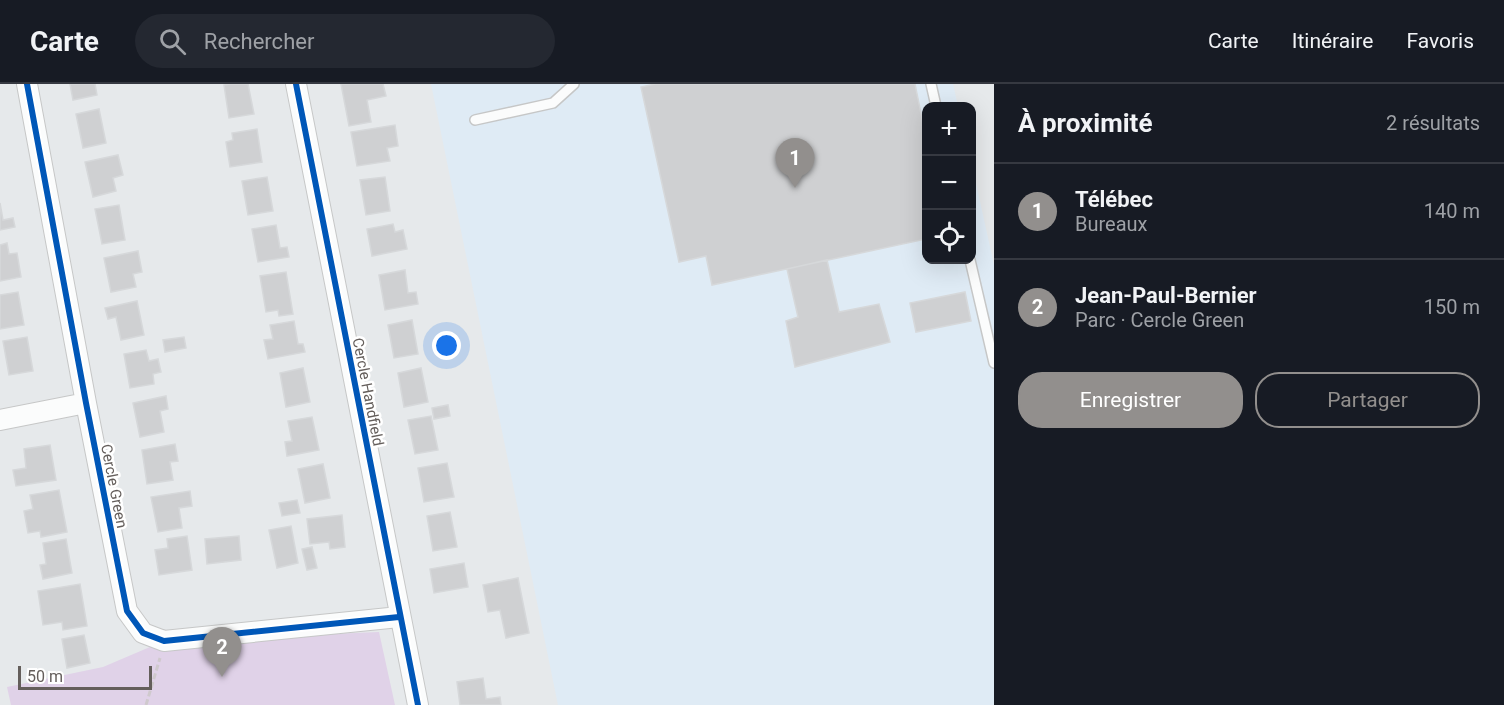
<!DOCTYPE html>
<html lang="fr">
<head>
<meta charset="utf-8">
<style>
	:root { --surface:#171b24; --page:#242831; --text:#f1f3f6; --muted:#9ea1a6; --line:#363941; --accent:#928f8d }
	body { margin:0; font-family:Roboto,sans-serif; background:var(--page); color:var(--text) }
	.controls { position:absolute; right:18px; top:18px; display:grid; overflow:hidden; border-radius:12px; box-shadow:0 6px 24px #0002 }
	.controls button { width:54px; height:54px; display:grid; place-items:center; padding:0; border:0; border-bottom:2px solid var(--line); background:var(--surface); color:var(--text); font:30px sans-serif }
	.scale { position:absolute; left:18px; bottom:15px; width:134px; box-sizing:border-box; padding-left:6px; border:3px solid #645e5b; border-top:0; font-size:16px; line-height:21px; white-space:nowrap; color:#645e5b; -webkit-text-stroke:4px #fff; paint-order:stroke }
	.you { position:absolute; left:447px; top:262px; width:21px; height:21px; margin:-15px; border:4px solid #fff; border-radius:50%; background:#1a73e8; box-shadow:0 0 0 9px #1a73e833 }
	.badge { display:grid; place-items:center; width:39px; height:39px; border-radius:50%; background:var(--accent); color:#fff; font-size:20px; font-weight:700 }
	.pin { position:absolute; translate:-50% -50px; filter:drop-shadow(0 2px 3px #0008) }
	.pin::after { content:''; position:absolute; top:32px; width:21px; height:18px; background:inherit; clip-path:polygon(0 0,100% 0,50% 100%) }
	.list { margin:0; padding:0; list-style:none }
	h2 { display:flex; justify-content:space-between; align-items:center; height:78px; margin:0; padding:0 24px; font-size:26px }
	h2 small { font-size:20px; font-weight:400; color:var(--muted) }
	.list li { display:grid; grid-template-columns:39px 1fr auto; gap:18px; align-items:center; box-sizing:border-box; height:96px; padding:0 24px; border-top:2px solid var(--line) }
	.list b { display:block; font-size:22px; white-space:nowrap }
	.list p { margin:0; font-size:20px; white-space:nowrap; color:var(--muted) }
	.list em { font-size:20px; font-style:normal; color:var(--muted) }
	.actions { display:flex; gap:12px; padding:18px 24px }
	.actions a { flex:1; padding:14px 0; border:2px solid var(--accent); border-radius:24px; text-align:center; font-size:21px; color:var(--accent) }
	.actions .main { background:var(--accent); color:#fff }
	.icon { flex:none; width:33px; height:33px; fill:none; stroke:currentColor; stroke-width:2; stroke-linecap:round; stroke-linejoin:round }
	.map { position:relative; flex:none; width:994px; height:621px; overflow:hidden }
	header { display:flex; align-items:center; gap:36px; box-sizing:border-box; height:84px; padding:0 30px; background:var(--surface); border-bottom:2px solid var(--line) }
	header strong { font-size:28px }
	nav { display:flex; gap:33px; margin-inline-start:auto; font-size:21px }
	.search { width:420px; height:54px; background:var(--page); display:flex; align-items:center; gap:15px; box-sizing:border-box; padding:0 21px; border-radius:33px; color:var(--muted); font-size:22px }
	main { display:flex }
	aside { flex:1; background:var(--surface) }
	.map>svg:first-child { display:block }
	.commercial { fill:#dfebf5 }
	.green { fill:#e0d2e8 }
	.building { fill:#cfd0d2; stroke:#d6d8da; stroke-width:1.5 }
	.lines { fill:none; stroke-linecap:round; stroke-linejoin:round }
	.lane-casing { stroke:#c6c7c7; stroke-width:12 }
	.street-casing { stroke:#c6c7c7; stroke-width:22 }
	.path { stroke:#cfc9cd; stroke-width:3; stroke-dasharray:6 3; stroke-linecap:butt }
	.lane { stroke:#fbfcfc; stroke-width:9 }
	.street { stroke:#fbfcfc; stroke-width:20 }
	.cycleway-casing { stroke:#fff; stroke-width:10 }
	.cycleway { stroke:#0057b8; stroke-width:6 }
	.labels { text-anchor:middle; stroke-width:5; stroke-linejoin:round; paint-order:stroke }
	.street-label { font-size:15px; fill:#645e5b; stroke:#fff }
</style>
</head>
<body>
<header>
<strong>Carte</strong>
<div class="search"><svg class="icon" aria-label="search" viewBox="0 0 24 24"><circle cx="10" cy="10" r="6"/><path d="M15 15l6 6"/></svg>Rechercher</div>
<nav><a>Carte</a><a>Itinéraire</a><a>Favoris</a></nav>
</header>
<main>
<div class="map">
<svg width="994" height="621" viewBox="0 0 994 621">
	<rect width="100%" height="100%" fill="#e6e9eb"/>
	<!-- commercial -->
	<path class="commercial" d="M431,0H953L958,22H926V176H972V81L994,181V621H558Z"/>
	<!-- green -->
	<path class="green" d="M379,548L395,621H11L7,603L103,583L164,557Z"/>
	<!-- building -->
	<path class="building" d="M70,0H95L97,11L73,16Z
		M230,0H248L254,30L229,34L224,1Z
		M341,0H383L386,12L367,16L371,38L349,42Z
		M655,0H915L926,54V155L712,201L706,172L679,178L641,3Z
		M99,25L106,59L83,64L76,30Z
		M395,41L398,62L387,64L390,77L357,82L351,48Z
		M257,45L262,78L230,83L226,58L233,56L232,49Z
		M118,71L123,91L113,94L116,107L93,113L85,78Z
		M267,93L273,127L248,131L242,97Z
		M385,93L390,127L366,131L360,96Z
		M0,119L3,136L13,134L15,143L0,146Z
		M119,121L125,156L102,160L95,125Z
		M393,140L395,148L403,146L407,165L372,172L367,145Z
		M276,141L280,164L287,163L289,173L258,178L252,145Z
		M7,159L9,170L17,169L21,193L0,197V161Z
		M138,167L142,188L133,190L136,203L111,208L104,174Z
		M827,176L839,228L879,220L890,258L795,283L786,237L798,233L787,185Z
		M405,186L408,209L416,208L418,220L385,226L379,191Z
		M286,188L293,230L279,232L278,226L266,228L260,192Z
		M18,208L24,241L0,245V211Z
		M965,208L971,237L916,248L910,219Z
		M137,217L144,251L121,256L116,233L108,235L105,224Z
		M412,236L418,270L394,274L388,241Z
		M294,237L298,260H303L305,268L268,275L264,256L273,255L270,241Z
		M27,253L33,287L9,291L3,257Z
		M184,253L186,264L165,268L163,256Z
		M146,266L149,277L158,275L161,288L153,290L154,300L130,304L124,270Z
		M303,284L310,318L286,323L280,289Z
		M421,284L428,318L404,323L398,289Z
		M166,312L168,325L160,327L164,348L140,353L133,319Z
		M448,321L450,332L434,335L432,324Z
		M431,332L438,366L415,370L408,336Z
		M312,333L319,366L287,372L285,358L292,357L288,337Z
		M175,360L178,377L170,378L173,396L147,400L142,366Z
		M50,361L56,396L16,402L13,386L26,384L24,365Z
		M447,379L454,413L424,418L418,384Z
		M323,380L330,414L305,419L298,385Z
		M59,406L67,448L41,453L40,447L28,449L24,427L33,425L30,411Z
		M190,407L192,422L179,424L182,444L158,448L151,413Z
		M297,416L300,429L282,432L279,419Z
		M450,428L457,463L433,467L427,432Z
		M342,431L345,463L330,465L329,458L310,460L307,435Z
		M291,442L298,479L277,484L269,446Z
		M187,452L192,486L159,491L155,466L168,464L167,455Z
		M239,452L241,476L207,480L205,455Z
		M66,455L72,489L43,495L40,481L46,480L43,459Z
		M312,463L317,484L307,486L302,465Z
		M464,479L468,503L434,509L430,485Z
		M518,494L529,549L506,554L500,526L488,528L483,501Z
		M80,500L87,542L63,546L62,538L43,541L38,507Z
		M84,551L90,579L67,584L62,555Z
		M483,594L486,615L500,613L501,621H460L457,598Z"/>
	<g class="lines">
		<defs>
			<path id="lane" d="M931,0L936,22
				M475,36L553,19L574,0
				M970,176L994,279"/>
			<path id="street" d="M27,0L86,319L127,527L143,549L164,557L399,533
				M296,0L418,621
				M0,336L86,319"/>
		</defs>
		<!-- lane casing -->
		<use href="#lane" class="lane-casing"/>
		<!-- street casing -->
		<use href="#street" class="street-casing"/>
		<!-- path -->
		<path class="path" d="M146,621L160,574"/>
		<!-- lane -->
		<use href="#lane" class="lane"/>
		<!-- street -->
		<use href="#street" class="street"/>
		<defs>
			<path id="cycleway" d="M27,0L86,319L127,527L143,549L164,557L399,533
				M296,0L418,621"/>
		</defs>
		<!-- cycleway casing -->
		<use href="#cycleway" class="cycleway-casing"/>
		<!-- cycleway -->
		<use href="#cycleway" class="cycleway"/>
	</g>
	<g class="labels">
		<!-- street labels -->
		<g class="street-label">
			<text transform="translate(368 308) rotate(79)" y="5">Cercle Handfield</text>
			<text transform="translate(114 402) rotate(79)" y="5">Cercle Green</text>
		</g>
	</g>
</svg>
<div class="controls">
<button>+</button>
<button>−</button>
<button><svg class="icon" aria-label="locate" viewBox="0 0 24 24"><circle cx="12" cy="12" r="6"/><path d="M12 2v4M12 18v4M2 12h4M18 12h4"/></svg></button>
</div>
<div class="scale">50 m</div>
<div class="you"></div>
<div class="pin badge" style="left:795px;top:104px">1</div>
<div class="pin badge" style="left:222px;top:593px">2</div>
</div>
<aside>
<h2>À proximité<small>2 résultats</small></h2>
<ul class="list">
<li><span class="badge">1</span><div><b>Télébec</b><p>Bureaux</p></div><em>140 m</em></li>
<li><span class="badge">2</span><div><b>Jean-Paul-Bernier</b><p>Parc · Cercle Green</p></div><em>150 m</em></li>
</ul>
<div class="actions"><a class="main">Enregistrer</a><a>Partager</a></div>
</aside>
</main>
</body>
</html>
